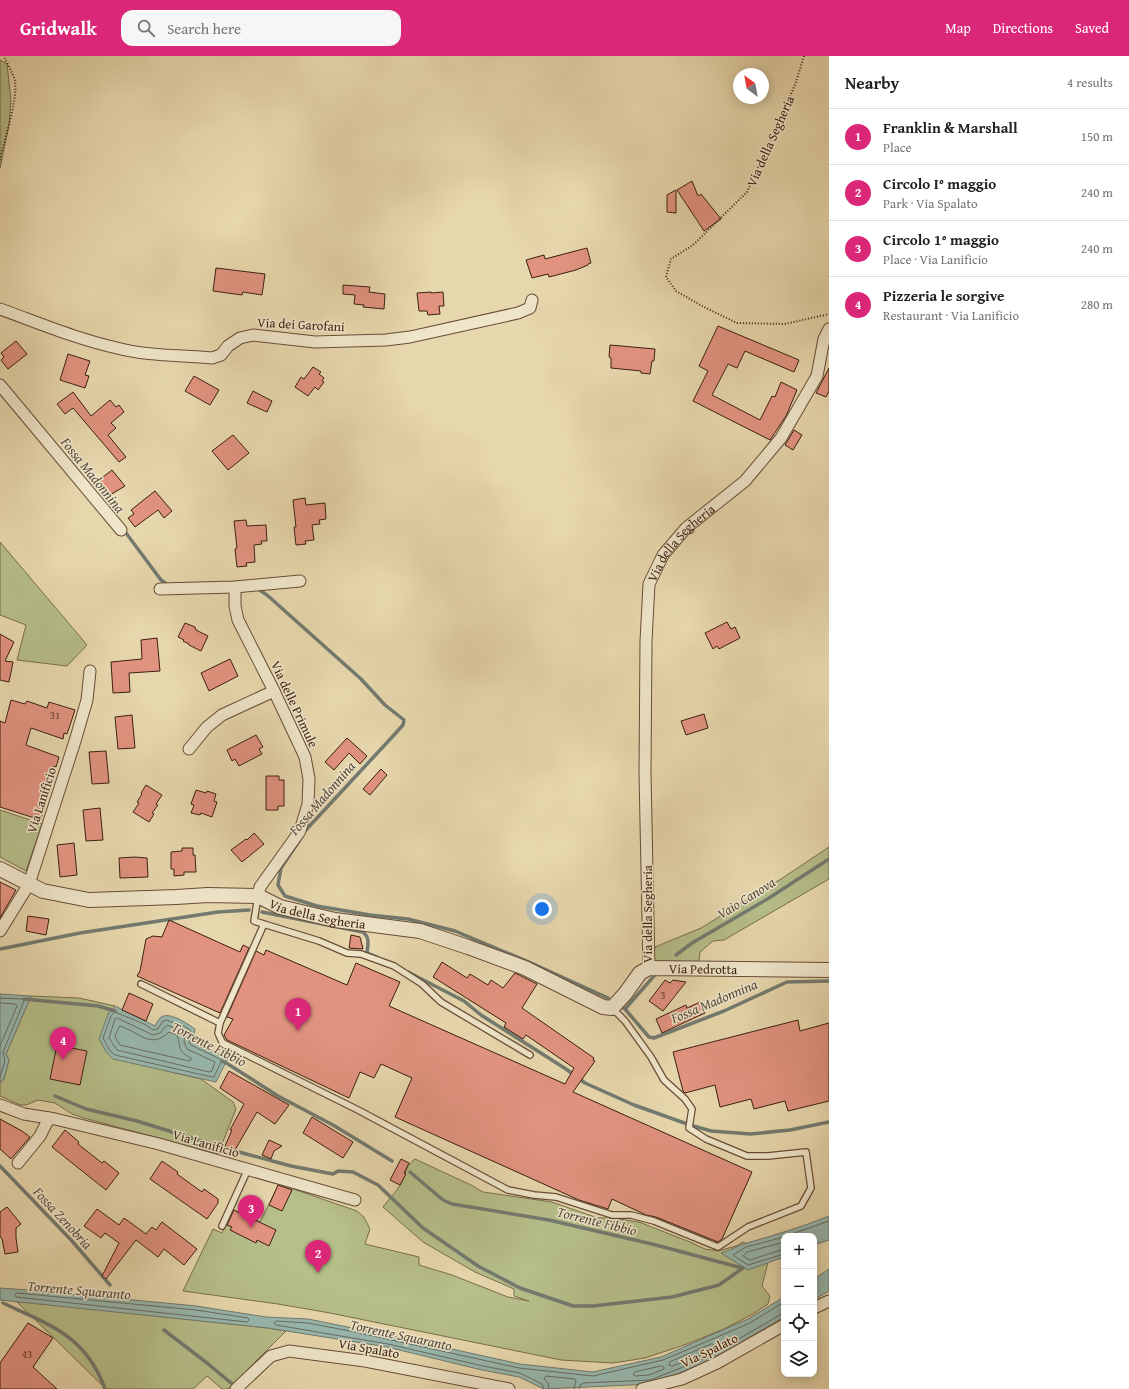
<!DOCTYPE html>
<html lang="en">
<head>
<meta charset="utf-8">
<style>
	:root { --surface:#fff; --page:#f6f6f6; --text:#202124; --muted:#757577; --line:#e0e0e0; --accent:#db2777 }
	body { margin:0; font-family:"Gentium Book Plus",serif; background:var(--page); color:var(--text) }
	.controls { position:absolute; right:12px; bottom:12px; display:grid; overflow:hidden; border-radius:8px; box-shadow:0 2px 10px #0003 }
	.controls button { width:36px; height:36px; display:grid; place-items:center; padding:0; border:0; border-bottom:1px solid var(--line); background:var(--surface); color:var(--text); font:20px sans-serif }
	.compass { position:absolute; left:733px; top:12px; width:36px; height:36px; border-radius:50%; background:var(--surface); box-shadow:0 2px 10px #0003; rotate:328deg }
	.you { position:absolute; left:542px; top:853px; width:14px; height:14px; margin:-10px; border:3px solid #fff; border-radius:50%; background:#1a73e8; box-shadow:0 0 0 6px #1a73e833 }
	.badge { display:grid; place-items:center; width:26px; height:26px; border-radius:50%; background:var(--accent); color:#fff; font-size:13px; font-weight:700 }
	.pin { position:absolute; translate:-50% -33px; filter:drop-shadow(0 1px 2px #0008) }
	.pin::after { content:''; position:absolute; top:21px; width:14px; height:12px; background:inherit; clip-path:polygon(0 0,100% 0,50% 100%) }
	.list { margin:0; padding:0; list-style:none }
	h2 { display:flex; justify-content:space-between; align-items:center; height:52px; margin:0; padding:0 16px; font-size:17px }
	h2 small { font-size:13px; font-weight:400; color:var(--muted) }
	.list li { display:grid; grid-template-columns:26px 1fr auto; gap:12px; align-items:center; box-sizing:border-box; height:56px; padding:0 16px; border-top:1px solid var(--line) }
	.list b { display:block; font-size:15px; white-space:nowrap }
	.list p { margin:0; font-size:13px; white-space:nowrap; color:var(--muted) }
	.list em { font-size:13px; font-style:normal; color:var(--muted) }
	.icon { flex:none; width:22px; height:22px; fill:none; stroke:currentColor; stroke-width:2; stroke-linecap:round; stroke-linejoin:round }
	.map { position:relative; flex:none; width:829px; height:1333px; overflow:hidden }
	header { display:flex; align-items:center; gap:24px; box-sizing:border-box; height:56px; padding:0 20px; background:var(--accent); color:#fff }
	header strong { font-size:19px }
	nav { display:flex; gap:22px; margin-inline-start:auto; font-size:14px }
	.search { width:280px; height:36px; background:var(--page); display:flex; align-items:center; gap:10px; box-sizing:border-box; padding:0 14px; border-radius:12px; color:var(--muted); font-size:15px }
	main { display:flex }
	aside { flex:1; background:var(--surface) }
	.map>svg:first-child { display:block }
	.green { fill:#b6be89; stroke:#796e4d }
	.water { fill:#97b8af; stroke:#737a70 }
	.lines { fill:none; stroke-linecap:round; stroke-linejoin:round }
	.shore { stroke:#6a6b60; stroke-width:1 }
	.stream { stroke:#737a70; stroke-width:3.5 }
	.building { fill:#e1937f; stroke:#3c1e11 }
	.service-casing { stroke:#674c38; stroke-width:8 }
	.minor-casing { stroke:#674c38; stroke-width:13 }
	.tertiary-casing { stroke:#674c38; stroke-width:16 }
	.path { stroke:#3c1e11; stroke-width:2; stroke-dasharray:1 2; stroke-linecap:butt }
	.service { stroke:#efe5c9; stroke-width:5.5 }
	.minor { stroke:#efe5c9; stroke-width:11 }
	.tertiary { stroke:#efe5c9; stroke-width:14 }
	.labels { text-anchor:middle; stroke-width:3; stroke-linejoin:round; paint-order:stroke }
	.number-label { font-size:11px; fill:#653b2c }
	.street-label { font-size:13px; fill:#3c1e11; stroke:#efe5c9 }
	.water-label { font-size:14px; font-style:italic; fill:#574c40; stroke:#efe5c9 }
</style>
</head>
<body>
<header>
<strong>Gridwalk</strong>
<div class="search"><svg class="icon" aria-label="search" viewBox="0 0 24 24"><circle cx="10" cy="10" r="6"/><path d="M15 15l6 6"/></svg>Search here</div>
<nav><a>Map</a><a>Directions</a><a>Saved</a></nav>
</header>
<main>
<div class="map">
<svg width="829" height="1333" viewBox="0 0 829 1333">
	<rect width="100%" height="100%" fill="#e7d7ac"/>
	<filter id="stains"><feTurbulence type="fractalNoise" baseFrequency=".005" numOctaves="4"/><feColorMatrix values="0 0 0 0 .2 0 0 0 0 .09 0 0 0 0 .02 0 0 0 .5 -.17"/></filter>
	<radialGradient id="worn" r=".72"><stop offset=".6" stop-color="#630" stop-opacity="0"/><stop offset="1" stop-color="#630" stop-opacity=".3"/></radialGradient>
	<!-- green -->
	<path class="green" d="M0,4L7,8L11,45L9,69L0,112Z
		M0,486L87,589L67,610L17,604L26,569L0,559Z
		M0,754L42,768L26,815L0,801Z
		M829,791V823L724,884L713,885L700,896L698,913H652L655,891L701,872L781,823Z
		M31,940L79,942L115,950L108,958L162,1014L201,1023L233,1046L236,1053L218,1098L84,1062L72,1058L55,1047L38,1044L26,1049H20L0,1040V1026L4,1023L9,1004L6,998Z
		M415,1103L471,1129L483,1136L552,1146L598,1162H613L639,1166L690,1186L705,1193L718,1195L736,1190L743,1186L752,1190L768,1206L762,1230L770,1240L768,1248L753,1258L724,1273L687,1288L645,1302L613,1307L561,1304L330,1257L278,1248L183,1235L213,1173L222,1177L233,1154L260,1166L279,1128L357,1155L364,1161L370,1173L365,1188L419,1201V1209L452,1219L508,1241L529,1245L514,1240V1233L475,1216L442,1197L423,1186L383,1151C389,1143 396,1136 401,1128C406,1118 406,1109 415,1103Z
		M16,1245L268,1272L286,1275L228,1333H222L207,1320L193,1333H106Z"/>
	<!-- water -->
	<path class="water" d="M0,938L31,940L6,998L9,1004L4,1023L0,1026Z
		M115,950L155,970C156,968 158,964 160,962C168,954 188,968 195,973L193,986L228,1002L216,1026L113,1003L107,997L99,983L108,958Z
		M829,1160V1184L814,1189V1180H784V1201L748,1214L721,1197C730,1195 738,1189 747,1187C775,1179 802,1171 829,1160Z
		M829,1213V1235L814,1244V1223Z
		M0,1232L29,1234L196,1250L266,1261L308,1263L402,1282L520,1308L593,1316L661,1301L748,1263L784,1241V1261L708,1306L651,1328L544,1333L519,1321L482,1314L387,1291L268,1272L0,1244Z"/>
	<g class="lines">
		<!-- shore -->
		<path class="shore" d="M0,942L22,943L24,945L3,996L5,1005L0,1021
			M0,947L15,948L17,950L0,990
			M115,956L144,968L153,974L158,973L162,966L166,964L184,970L191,975L189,985L191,989L222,1004L214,1021H212L115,999L110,995L103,982L111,960Z
			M117,962L153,979L160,977L167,969L182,975L185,978L184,986L187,993L215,1006L212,1015L209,1016L117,994L109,982L115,963Z
			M120,970C139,976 151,994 169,976L177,979C181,991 177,995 191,1002V1004L189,1005L120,989L115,981Z
			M786,1180L829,1165
			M784,1181L746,1191L733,1199L748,1209L784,1198
			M784,1186L747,1196L743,1200L750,1204L784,1193
			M17,1237L196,1254L248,1262L249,1264L247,1266L16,1241L15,1239Z
			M712,1288L714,1289V1292L704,1298L672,1310L669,1309L670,1306Z
			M662,1310L664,1311V1313L649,1319L635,1320L633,1318L635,1316Z
			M544,1333L542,1328L520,1317L483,1310L388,1288L276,1269L274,1267L276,1265L308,1267L355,1276L519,1312L593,1320L663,1304L750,1267L784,1246
			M549,1333L548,1327L544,1323L546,1320L575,1323L576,1325L574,1333
			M579,1333L580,1329L584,1327L650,1324L706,1302L780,1259L784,1258"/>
		<!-- stream -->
		<path class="stream" d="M123,473L161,524L168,529
			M256,533H258L267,539L361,623L385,649L404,664L403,669L394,679L304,776
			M301,782L281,812L278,829L285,840L317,850L370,859L408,863L455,875L529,906L608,942
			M262,856L363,876C370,882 368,888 367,897L377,901
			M0,893L80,877L218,856L249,854
			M676,899L692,887L769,842L829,803
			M408,916L464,945L481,959L566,1013L585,1027L634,1049L690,1069L711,1075L751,1078L790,1074L829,1066
			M24,943L98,950L115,955
			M621,951L625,953L649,981L654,982L724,955L787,926L829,925
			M625,953L654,920
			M222,1005L228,1008L278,1040L333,1069L392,1105
			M55,1040L86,1053L137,1065L224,1092L291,1110L333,1118L338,1115L353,1116L378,1129L423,1172L478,1210L520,1232L573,1250H593L672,1241L719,1229L743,1212
			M0,1110L72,1185L110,1229
			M410,1116L443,1144L452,1148L549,1164L656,1189L742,1212
			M3,1247C50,1269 86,1280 105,1333
			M164,1274L207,1307L231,1327"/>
	</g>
	<!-- building -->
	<path class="building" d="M692,125L698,140L701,138L721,163L704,175L677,134Z
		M676,134V157L667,156V139Z
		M587,192L591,207L588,208V209L576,214L549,221L548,218L532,222L526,204L544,199L545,203Z
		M216,212L265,218L262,239L243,236L242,239L213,235Z
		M343,229L370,231L369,236L385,238L384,253L363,251L364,249L354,248L355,239L343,238Z
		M431,236V237L443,236L444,250H439L440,258L428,259L427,255H419L417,237Z
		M718,270L799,304L794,316L745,295L737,312L728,308L712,339L760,364L772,340L775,341L781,326L797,334L786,360L770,384L693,345L708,315L699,310Z
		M16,285L27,298L8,313L1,304L4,301L1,297Z
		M610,289L655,293L654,305H652L650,318L641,317V315L611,312V302L609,301Z
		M68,298L90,305L85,319L89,320L85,332L60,324Z
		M313,311L321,316L319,318L324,322L322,325L324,326L318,334L315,331L308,340L295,331L301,321L304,323Z
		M829,312V335L826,341L816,337Z
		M194,320L219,334L210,349L185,335Z
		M253,335L272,345L267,356L247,347Z
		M73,336L91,360L110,344L116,351L119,349L124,356L111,367L116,372L108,379L126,401L119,406L73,352L65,358L57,348Z
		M794,374L802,379L793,394L785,389Z
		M233,379L249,397L228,414L212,395Z
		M112,414L125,430L110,439L98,425Z
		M155,435L172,455L164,462L158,454L135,471L128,462L134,458L131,454Z
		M305,442L306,449L325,447L326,463L319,464L320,468L312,469L314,484L305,485L306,488L296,489L294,471H296L293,444Z
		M246,464L247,470L266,469L267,485H261L262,488L254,489L255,506L246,507L247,510L237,511L235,493L237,492L234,465Z
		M727,566L731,573L735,571L740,582L719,593L717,590L713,593L705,577Z
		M185,567L195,571L196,574L208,580L201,595L189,589V588L183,585L184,584L178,581Z
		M0,578L14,586L5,605L13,606L9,626L0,624Z
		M157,582L160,615L129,617L130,636L113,637L111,606L142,603L141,584Z
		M230,603L238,620L209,635L201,617Z
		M11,644L25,648L27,645L47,652L49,646L75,654L67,678L64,677L63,683L31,672L26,689L59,701L56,711L54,710L41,764L0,751V665L5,667Z
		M704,658L708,672L686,679L681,665Z
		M132,659L135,692L118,693L115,661Z
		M256,679L263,691L259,693L262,698L239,710L235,703L232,705L227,694Z
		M347,682L367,700L360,708L349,697L334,714L325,706Z
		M106,695L109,727L92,728L89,696Z
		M381,713L387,719L370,739L363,733Z
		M266,720H279V724H284V750H278V754H266Z
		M146,729L162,739L156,748L158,749L152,757L154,758L149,766L133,756L139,747L137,746L142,738L141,737Z
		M196,734L206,737L207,735L216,738L214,745L217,746L212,761L201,757L200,759L191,757L194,749L191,748Z
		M100,752L103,784L86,785L83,754Z
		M254,777L264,788L242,806L231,794L246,783L247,784Z
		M74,787L77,819L60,821L57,789Z
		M182,792H193V799H195L196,816H184V819L174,820V813H171V796L182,795Z
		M135,801L147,802L148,821L120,822L119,802Z
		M0,826L16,834L0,862Z
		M28,860L49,863L46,879L26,875Z
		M169,864L240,896L243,889L249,892L220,957L137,920L140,915L146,883L153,880L162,881Z
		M351,879L360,881L363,893L349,892Z
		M266,894L347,929L356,907L400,926L389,950L565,1028L574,1012L526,979L523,983L504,971L506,967L433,921L442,906L467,922L470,918L488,929L491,924L503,932L515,917L537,928L522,952L594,1002L593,1004L595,1005L573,1036L752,1116L722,1183L718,1186L656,1161L646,1159L612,1143L608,1153L579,1144L395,1061L412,1022L381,1008L374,1022L360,1016L349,1042L227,984L224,979L233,963L227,961L256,895L264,899Z
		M665,924L670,927L673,924L686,926L663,955L649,945Z
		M129,937L153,948L146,965L122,954Z
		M700,946L705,957L662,977L656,963L686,949L687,952Z
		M798,964L800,975L829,967V1045L788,1055L785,1045L754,1053L751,1043L720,1051L715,1029L685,1037L683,1035L673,996Z
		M57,989L87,995L80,1029L50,1023Z
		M229,1015L289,1049L275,1068L257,1056L235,1094L225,1090L232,1074H230L244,1048L220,1032Z
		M312,1061L353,1086L343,1102L303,1077Z
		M0,1063L22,1075L30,1081L11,1103L0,1093Z
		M65,1074L79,1086L78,1088L102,1107L104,1105L119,1117L106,1134L52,1091Z
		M269,1084L282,1090L274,1095L271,1103L262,1099Z
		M401,1103L409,1107L404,1117L406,1118L400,1129L390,1124Z
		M162,1105L178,1116L177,1118L202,1136L204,1133L218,1143V1147L207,1163L150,1123Z
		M278,1129L292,1134L282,1155L269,1149Z
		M7,1151L21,1168L16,1172V1182L18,1196L5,1198L2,1183L0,1180V1156Z
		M97,1153L119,1169L124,1162L146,1178L152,1171L156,1174L162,1166L197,1193L184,1209L164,1193L158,1201L136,1184L106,1223L102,1220L119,1187L105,1177L101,1182L84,1170Z
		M234,1154L276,1174L269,1190L257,1184L256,1187L230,1174L232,1171L227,1169Z
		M28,1267L53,1282L33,1311L57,1333H0V1307Z"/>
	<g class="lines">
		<defs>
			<path id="service" d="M258,840L254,865L319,885L347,897L361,898L394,910L422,928L441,946L530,999
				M264,868L220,967L218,977L222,986L225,988L358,1054L508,1134L534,1139L556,1141L612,1159H631L654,1165L718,1191L748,1171L801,1150L811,1132L806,1096L768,1100H747L706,1083L689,1072L692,1053L685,1043L664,1024L651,1001L625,965L612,952
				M141,928L220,967
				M222,1170L248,1113"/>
			<g id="minor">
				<path d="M0,253C39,267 77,283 117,292C147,300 180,299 212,302L221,299L228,290L240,282L253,279L315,286L386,284L410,281L518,257L530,252L532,244"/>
				<path d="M0,329L121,474"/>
				<path d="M235,531V550L238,564L274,635L305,701L309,723L308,748L300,775L260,831L258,840"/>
				<path d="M160,533L235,531L300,525"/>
				<path d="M189,693L207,671L222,659L274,635"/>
				<path d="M0,875L29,828L75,685L87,644L90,615"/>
				<path id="s1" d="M649,912L645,717L646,585L649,528L663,499L686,472L745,425L781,382L817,320L824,283L829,273"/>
				<path d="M0,1049L24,1058L55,1063L159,1088L355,1144"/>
				<path d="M18,1107L40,1080L49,1062"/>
				<path d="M814,1252L829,1245"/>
				<path d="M236,1333L271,1300L289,1295L365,1305L509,1333"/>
				<path d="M642,1333L682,1323L717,1307L784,1269"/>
			</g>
			<g id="tertiary">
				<path id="s2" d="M0,813L43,835L89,844L176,841L208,839L258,840L280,851L335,864L420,875L468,891L525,912L603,951L612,952L625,938L640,917L649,912L829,914"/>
			</g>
		</defs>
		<!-- service casing -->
		<use href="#service" class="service-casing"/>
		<!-- minor casing -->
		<use href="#minor" class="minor-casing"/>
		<!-- tertiary casing -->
		<use href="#tertiary" class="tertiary-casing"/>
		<!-- path -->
		<path class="path" d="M804,0L795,29L747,136L693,189L671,203L666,221L676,235L704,251L737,267L785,268L829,258
			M0,104C4,83 18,45 15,25C13,17 7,8 4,0"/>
		<!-- service -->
		<use href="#service" class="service"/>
		<!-- minor -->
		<use href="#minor" class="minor"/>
		<!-- tertiary -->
		<use href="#tertiary" class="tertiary"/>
	</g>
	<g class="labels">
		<!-- number labels -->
		<g class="number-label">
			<text x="55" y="663">31</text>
			<text x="663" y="943">3</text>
			<text x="27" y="1302">43</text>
		</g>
		<!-- street labels -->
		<g class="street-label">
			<text transform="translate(770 85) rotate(-66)" y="5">Via della Segheria</text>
			<text transform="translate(301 268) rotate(3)" y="5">Via dei Garofani</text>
			<text dy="5" stroke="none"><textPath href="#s1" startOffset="437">Via della Segheria</textPath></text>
			<text transform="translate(295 648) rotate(65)" y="5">Via delle Primule</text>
			<text transform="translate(41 744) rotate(-72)" y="5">Via Lanificio</text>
			<text dy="5" stroke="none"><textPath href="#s2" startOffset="327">Via della Segheria</textPath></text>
			<text transform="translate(647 858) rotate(-90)" y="5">Via della Segheria</text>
			<text dy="5" stroke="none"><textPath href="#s2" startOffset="748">Via Pedrotta</textPath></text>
			<text transform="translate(206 1087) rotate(16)" y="5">Via Lanificio</text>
			<text transform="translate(369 1292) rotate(10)" y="5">Via Spalato</text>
			<text transform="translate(709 1294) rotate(-26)" y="5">Via Spalato</text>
		</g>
		<!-- water labels -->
		<g class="water-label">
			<text transform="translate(93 419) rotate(51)" y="5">Fossa Madonnina</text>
			<text transform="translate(322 742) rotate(-49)" y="5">Fossa Madonnina</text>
			<text transform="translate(746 842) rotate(-32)" y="5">Vaio Canova</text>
			<text transform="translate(714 945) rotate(-23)" y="5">Fossa Madonnina</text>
			<text transform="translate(209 988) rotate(27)" y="5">Torrente Fibbio</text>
			<text transform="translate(63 1162) rotate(47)" y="5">Fossa Zenobria</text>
			<text transform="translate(597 1165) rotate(14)" y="5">Torrente Fibbio</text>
			<text transform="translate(79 1234) rotate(5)" y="5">Torrente Squaranto</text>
			<text transform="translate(401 1279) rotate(12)" y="5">Torrente Squaranto</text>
		</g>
	</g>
	<rect width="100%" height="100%" filter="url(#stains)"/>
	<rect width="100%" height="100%" fill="url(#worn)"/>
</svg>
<div class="controls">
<button>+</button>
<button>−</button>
<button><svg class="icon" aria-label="locate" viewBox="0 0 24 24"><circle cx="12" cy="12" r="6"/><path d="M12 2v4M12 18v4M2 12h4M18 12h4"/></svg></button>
<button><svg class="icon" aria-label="layers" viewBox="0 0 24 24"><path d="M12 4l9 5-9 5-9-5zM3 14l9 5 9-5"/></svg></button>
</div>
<svg class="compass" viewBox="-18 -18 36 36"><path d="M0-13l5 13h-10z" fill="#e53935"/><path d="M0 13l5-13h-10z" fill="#757577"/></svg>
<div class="you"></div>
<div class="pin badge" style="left:298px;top:975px">1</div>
<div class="pin badge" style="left:318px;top:1217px">2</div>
<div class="pin badge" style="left:251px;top:1172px">3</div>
<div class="pin badge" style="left:63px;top:1004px">4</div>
</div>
<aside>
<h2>Nearby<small>4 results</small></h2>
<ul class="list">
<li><span class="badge">1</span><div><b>Franklin &amp; Marshall</b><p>Place</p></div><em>150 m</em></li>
<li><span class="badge">2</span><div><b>Circolo I° maggio</b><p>Park · Via Spalato</p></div><em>240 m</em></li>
<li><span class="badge">3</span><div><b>Circolo 1° maggio</b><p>Place · Via Lanificio</p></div><em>240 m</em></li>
<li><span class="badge">4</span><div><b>Pizzeria le sorgive</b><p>Restaurant · Via Lanificio</p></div><em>280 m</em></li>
</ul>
</aside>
</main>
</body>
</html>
